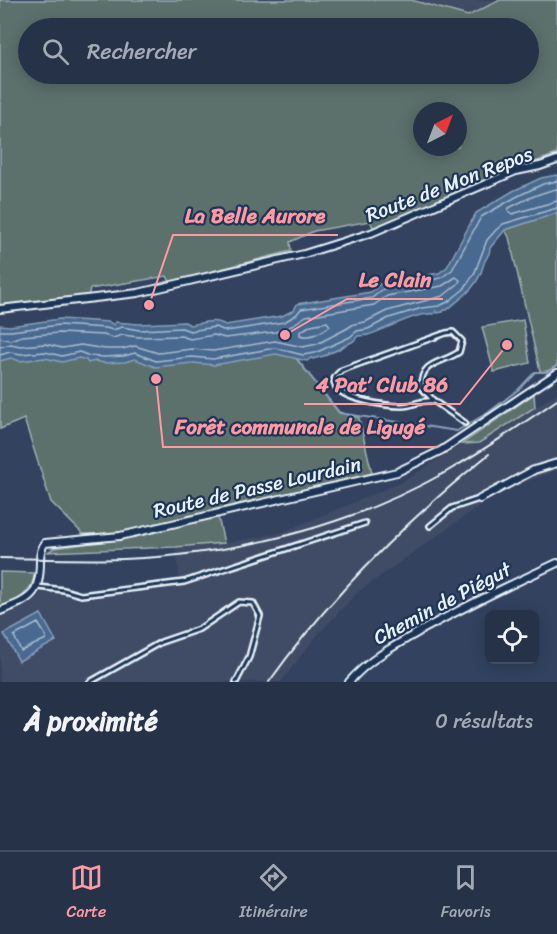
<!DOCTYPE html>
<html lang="fr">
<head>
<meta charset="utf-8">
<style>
	:root { --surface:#263247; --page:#323e52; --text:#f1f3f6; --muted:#a4aab4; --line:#424d60; --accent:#ff9aa2 }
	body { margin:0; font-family:Sriracha,sans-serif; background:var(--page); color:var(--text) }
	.controls { position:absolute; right:18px; bottom:18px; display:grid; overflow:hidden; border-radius:9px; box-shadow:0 3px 15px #0003 }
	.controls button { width:54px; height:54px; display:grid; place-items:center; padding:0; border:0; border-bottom:2px solid var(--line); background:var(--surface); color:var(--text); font:30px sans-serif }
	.compass { position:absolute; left:413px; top:102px; width:54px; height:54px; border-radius:50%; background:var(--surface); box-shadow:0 3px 15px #0003; rotate:42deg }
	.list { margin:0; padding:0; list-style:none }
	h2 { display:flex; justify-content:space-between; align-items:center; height:78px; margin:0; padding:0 24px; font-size:26px }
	h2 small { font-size:20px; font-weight:400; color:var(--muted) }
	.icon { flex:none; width:33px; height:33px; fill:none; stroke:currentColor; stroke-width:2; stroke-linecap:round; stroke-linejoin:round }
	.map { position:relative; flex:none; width:557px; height:682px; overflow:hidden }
	.search { position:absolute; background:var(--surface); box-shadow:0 3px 15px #0003; left:18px; right:18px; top:18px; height:66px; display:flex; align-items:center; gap:15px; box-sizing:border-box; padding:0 21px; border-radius:33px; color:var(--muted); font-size:22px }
	.sheet { height:168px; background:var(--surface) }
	nav { display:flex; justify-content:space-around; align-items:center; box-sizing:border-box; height:84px; border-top:2px solid var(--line); background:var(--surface); font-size:16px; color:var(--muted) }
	nav a { display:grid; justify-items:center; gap:3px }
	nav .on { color:var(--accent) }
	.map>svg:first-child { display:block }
	.built { fill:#414b65 }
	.green { fill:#5b706c; stroke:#a2b0b2; stroke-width:1.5; fill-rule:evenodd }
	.water { fill:#4a6a90; stroke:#89a0ba; stroke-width:1.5 }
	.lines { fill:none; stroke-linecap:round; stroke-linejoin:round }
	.shore { stroke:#a9bbce; stroke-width:1.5 }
	.stream { stroke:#89a0ba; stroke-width:2 }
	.service-casing { stroke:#e8f1f8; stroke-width:8 }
	.minor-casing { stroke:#e8f1f8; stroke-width:10 }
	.service { stroke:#1d3557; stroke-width:3 }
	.minor { stroke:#1d3557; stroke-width:6 }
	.rail { stroke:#e8f1f8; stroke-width:2 }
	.labels { text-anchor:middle; stroke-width:4.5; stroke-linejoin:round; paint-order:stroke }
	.street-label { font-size:20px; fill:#e8f1f8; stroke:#1d3557 }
	.leader { fill:none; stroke:#ff9aa2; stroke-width:2 }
	.callout-dot { fill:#ff9aa2; stroke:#1d3557; stroke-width:2 }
	.callout-label { font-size:21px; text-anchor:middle; font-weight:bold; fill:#ff9aa2; stroke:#1d3557; stroke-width:4.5; stroke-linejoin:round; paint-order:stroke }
</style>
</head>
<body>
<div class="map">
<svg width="557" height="682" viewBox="0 0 557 682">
	<rect width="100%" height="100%" fill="#32425f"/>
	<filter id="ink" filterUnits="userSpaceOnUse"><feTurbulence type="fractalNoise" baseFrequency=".0167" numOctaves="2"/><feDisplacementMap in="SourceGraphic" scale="12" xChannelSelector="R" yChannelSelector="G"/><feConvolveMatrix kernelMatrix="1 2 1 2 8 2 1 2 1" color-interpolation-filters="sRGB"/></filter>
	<g filter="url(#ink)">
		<!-- built -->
		<path class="built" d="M411,0H500L468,16Z
			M557,393V470L499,492L358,592L314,639L281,682H0V613L35,600L42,592L70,593L76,600L181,587L175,547L224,543L280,533L402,482L462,444L479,443Z"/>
		<!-- green -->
		<path class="green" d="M0,0H411L468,16L500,0H557V154L495,176L374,229L370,221L314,231L290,242L291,251L170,282L167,276L90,289L88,296L0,305ZM28,28H528V74H28ZM422,111H458V147H422Z
			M557,213V365C551,369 547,373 540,371L509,237L505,230Z
			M523,320L530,363L494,372L482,327Z
			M282,341L339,412L359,418L372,473L118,534H83L51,502L24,419L0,429V353Z
			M534,394L535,407L479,443L462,444Z
			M218,517L224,543L175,547L48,552L54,548L135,537Z
			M0,572L34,573C34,591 16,603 0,608Z"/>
		<!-- water -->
		<path class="water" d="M557,175V213L505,230L490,248C490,254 488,255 485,261C483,265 482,271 480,275C473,291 459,299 447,310H444L443,312L437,313L436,311L434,314C416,312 385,330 368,335C365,336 361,335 358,336C356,338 354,341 352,342C344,345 337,352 328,353L327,355L313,359L311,358L307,361L276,354L214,365L193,363L155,367L135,359L125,362L104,363L95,361L88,363L86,360L79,358L62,362L45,358L20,361L11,358L0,361V325L10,326L60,319L109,322L114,325L115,322L139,324L185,322L190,325C202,323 215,318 225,325L282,316L294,310L297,304L371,292L380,284L439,273L447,267L476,213L513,191L541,178Z
			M41,614L56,641L19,661L4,634Z"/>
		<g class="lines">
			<!-- shore -->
			<path class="shore" d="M557,189C540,192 524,200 509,208L508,211L512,214L557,201
				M327,322L330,326C322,332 309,339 300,335V332L311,325Z
				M0,331H11L59,325L106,328L113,330L122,327L139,330L182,328L190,331L215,327L226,331L284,322L296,315L301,309L372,298L383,289L441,278L452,270L481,217L516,197L543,184L557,181
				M0,338L10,340L22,336L59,333L104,335L113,338L122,335L139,337L181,336L190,339L214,335L225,338L275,332L288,328L306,316L374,305L387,296L442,286L456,277L460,280L458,284L443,296L387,311L365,322L354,324L346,329L317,344L303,347L275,341L213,351L192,349L158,353L135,346L122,349H105L81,345L62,348L45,344L20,346L11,344L0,347
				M0,355L10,352L21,354L45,352L62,356L79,352L90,356L104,357L124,356L135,353L156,361L192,357L213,359L275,348L303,355L315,353L350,337L357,331L368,329L389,318L422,308L439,306L448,302L464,289L475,272L487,240L496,230L503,224L557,208
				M38,623L46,636V639L21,651L14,636Z"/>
			<!-- stream -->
			<path class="stream" d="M297,359L339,413L457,431L489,412L519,389L535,372H547L557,366"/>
			<defs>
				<path id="service" d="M434,401C419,399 415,406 402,406C387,406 341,400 335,385C332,378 337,374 342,370L446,333L453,332L462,341L459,352C442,364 421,360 421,387L434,401L465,423
					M430,526L452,508L479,499
					M38,587L64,590L81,595L184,582L365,523
					M90,682L161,642L199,629L239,602L253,603L260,616L249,657L236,682"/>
				<path id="minor" d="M0,309L138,293L304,254L371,233L516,171L540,166L557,160
					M480,499L534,470L557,463
					M0,611C31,599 40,595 40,561C40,554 41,548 45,543L120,536L397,472L442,450L557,373
					M349,682C370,658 396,645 424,629C467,605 512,584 557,563"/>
			</defs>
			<!-- service casing -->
			<use href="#service" class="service-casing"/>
			<!-- minor casing -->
			<use href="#minor" class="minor-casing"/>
			<!-- service -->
			<use href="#service" class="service"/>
			<!-- minor -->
			<use href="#minor" class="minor"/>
			<!-- rail -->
			<path class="rail" d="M0,558C59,559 119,562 178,555C271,545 364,518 446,472C484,450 521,425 557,400
				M269,682C331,595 406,521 489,454"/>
		</g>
	</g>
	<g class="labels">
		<!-- street labels -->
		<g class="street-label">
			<text transform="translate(449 184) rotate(-21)" y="7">Route de Mon Repos</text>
			<text transform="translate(257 487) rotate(-13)" y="7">Route de Passe Lourdain</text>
			<text transform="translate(442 603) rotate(-28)" y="7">Chemin de Piégut</text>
		</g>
	</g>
	<!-- callouts -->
	<path class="leader" d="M149 305L173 235H338M285 335L347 299H443M507 345L460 404H304M156 379L163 447H438"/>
	<g class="callout-dot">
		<circle cx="149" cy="305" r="6"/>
		<circle cx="285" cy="335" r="6"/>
		<circle cx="507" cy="345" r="6"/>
		<circle cx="156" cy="379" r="6"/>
	</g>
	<g class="callout-label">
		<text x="255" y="223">La Belle Aurore</text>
		<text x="395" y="287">Le Clain</text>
		<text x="382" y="392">4 Pat’ Club 86</text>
		<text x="300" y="434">Forêt communale de Ligugé</text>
	</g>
</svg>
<div class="controls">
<button><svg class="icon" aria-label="locate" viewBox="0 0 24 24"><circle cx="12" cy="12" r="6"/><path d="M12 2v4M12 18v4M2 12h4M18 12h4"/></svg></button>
</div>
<svg class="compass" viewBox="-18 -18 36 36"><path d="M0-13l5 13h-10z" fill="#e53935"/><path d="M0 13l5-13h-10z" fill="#a4aab4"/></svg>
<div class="search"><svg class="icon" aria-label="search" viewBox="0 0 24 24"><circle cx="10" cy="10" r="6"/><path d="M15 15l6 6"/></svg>Rechercher</div>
</div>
<section class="sheet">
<h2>À proximité<small>0 résultats</small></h2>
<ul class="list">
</ul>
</section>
<nav>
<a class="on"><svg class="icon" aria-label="map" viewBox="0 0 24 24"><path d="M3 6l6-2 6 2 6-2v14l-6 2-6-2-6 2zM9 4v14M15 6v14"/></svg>Carte</a>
<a><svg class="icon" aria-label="directions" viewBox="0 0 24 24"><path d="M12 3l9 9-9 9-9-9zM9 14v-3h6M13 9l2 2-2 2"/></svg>Itinéraire</a>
<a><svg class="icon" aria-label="saved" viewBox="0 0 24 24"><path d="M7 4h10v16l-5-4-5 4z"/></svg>Favoris</a>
</nav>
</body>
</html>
